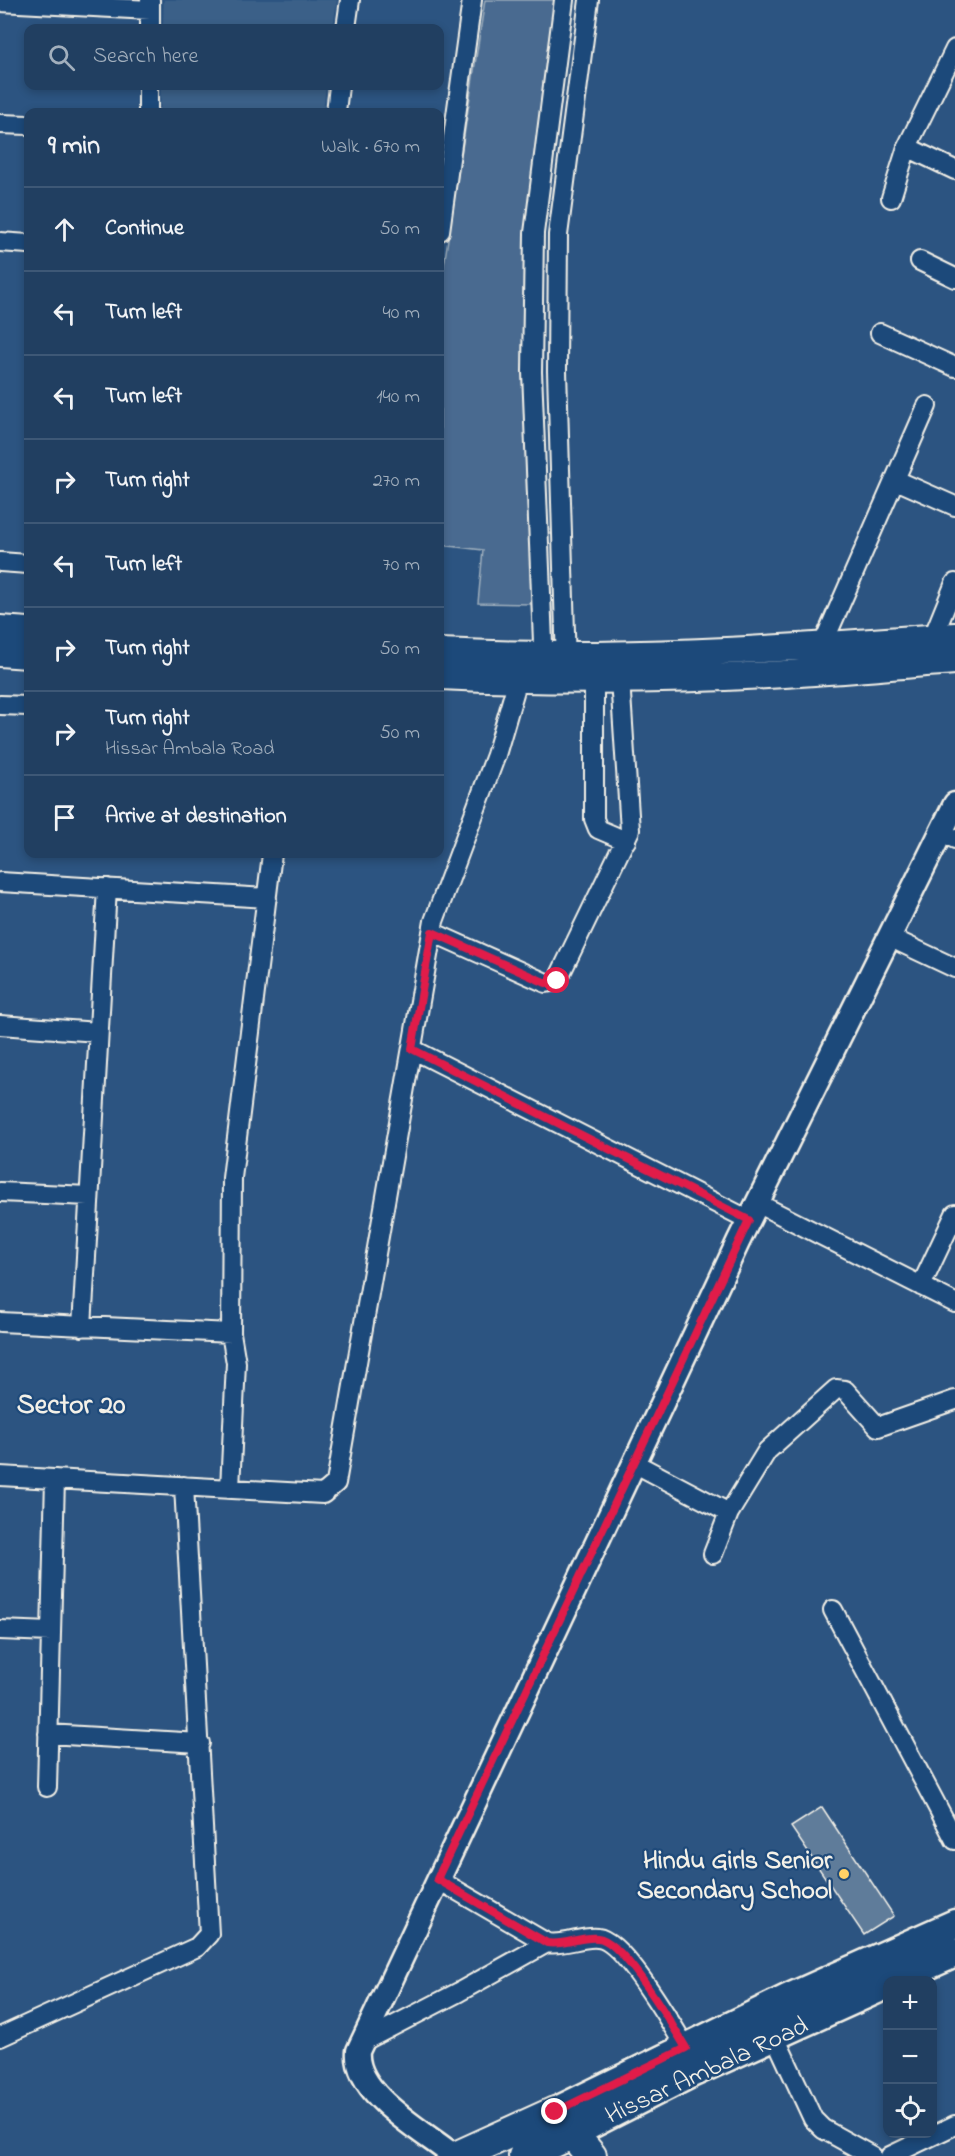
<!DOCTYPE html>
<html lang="en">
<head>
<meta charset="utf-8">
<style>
	:root { --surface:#213f61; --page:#294667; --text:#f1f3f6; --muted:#a2afbd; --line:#3e5876 }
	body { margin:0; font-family:"Indie Flower",sans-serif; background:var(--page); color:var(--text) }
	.controls { position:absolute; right:18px; bottom:18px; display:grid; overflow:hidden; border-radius:12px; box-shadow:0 3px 9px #0003 }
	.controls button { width:54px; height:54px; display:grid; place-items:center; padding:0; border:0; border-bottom:2px solid var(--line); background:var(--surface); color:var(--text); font:30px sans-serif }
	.stop { position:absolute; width:18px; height:18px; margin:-14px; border:4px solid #e11d48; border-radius:50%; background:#fff }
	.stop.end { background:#e11d48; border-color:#fff; box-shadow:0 2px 6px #0008 }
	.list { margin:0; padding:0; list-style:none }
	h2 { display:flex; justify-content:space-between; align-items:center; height:78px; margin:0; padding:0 24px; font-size:26px }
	h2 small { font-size:20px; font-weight:400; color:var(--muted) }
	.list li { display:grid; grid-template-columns:39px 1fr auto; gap:18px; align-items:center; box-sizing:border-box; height:84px; padding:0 24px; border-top:2px solid var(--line) }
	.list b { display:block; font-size:22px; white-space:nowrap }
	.list p { margin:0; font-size:20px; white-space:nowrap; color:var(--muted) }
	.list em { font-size:20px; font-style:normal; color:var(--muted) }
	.icon { flex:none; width:33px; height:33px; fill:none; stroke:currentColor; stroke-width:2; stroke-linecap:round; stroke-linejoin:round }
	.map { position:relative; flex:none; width:955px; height:2156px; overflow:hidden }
	.search { position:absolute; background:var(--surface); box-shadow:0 3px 9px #0003; left:24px; top:24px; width:420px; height:66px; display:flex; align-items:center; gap:15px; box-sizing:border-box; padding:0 21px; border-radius:12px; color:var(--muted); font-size:22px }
	.panel { position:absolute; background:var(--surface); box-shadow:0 3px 9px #0003; left:24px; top:108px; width:420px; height:750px; border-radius:12px }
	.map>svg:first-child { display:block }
	.built { fill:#3b6088 }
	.green { fill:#496b90; stroke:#9eaebc; stroke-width:1.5 }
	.building { fill:#5e7b9a; stroke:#f4f1e8; stroke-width:1.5 }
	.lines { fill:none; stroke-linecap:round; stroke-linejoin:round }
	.minor-casing { stroke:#f4f1e8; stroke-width:22 }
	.tertiary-casing { stroke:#f4f1e8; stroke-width:27 }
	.secondary-casing { stroke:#f4f1e8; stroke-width:30 }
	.primary-casing { stroke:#f4f1e8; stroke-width:33 }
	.trunk-casing { stroke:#f4f1e8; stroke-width:34 }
	.minor { stroke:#1f4a7a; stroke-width:18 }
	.tertiary { stroke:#1f4a7a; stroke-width:22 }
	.secondary { stroke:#1f4a7a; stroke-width:26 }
	.primary { stroke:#1f4a7a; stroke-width:28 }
	.trunk { stroke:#1f4a7a; stroke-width:30 }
	.route { stroke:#e11d48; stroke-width:8 }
	.poi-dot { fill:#ffd166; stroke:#1f4a7a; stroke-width:2 }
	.labels { text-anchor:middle; stroke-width:4.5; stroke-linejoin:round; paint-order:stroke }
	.poi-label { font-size:26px; font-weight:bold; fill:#f4f1e8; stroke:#1f4a7a; text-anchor:end }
	.street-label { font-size:26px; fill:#f4f1e8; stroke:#1f4a7a }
	.quarter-label { font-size:28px; font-weight:bold; fill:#f4f1e8; stroke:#1f4a7a }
</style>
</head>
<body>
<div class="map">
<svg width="955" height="2156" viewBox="0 0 955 2156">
	<rect width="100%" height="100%" fill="#2c5481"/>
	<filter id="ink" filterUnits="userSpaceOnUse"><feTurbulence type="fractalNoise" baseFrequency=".0167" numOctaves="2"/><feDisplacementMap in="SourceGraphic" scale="12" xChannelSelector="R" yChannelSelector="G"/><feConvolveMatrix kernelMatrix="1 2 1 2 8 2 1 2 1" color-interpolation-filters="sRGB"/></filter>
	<g filter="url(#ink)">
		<!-- built -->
		<path class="built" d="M164,0H337L333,28H163Z
			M161,86H326L323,112H160Z"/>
		<!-- green -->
		<path class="green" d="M485,0H555L527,242L533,604L478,603L483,550L440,545V291Z"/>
		<!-- building -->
		<path class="building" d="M822,1807L894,1916L864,1935L791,1827Z"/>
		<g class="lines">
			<defs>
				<path id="minor" d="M0,2L150,10
					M150,28V0
					M346,28L350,0
					M148,112V86
					M336,112L339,86
					M0,124L28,125
					M907,147L955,170
					M891,198L907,147L955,49
					M440,231L472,0
					M0,242L28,244
					M920,261L955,278
					M880,333L955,367
					M896,480L955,506
					M0,562L28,564
					M822,646L927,406
					M929,647L955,583
					M566,665L557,371L558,235L589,0
					M544,667L532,372L534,233L564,0
					M594,680V819L598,829L626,841
					M0,705L28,706
					M941,832L955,839
					M0,882L267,898
					M432,932L546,983L557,981L630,830L620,679
					M889,937L955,968
					M0,1025L98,1032
					M412,1049L749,1220
					M0,1192L89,1196
					M757,1203L955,1303
					M921,1286L955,1214
					M0,1322L231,1333
					M82,1327L107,888
					M634,1463L729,1513
					M0,1476L323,1494L336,1483L434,921L496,755L521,669
					M230,1488L236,1363L231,1333L232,1178L272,854
					M713,1554L729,1513L767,1451L836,1389L845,1390L878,1427L955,1400
					M833,1610L955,1840
					M0,1630L51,1632
					M48,1734L200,1743
					M47,1787L55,1479
					M437,1879L547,1943C565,1946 581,1936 598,1938C623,1940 672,2025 686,2048
					M0,2037L197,1947L209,1934L184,1486
					M775,2037L813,2119L823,2129L872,2156
					M362,2042L459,1992L547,1943
					M890,2156L955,2125"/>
				<path id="tertiary" d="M454,2156C423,2131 354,2094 358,2051L739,1240L955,804"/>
				<path id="secondary" d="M0,629L28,631
					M440,652C612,661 783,649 955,636
					M0,653L28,655
					M440,676C564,682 689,681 814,672C861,669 908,664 955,661"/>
				<path id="primary" d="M894,1980L955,1953
					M555,2112L787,1999L955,1924
					M571,2134L691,2073L888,1984"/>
				<path id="trunk" d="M458,2156L555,2112L591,2156
					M524,2156L571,2134"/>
			</defs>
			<!-- minor casing -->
			<use href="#minor" class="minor-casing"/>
			<!-- tertiary casing -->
			<use href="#tertiary" class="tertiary-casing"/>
			<!-- secondary casing -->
			<use href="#secondary" class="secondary-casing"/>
			<!-- primary casing -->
			<use href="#primary" class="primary-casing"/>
			<!-- trunk casing -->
			<use href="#trunk" class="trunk-casing"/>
			<!-- minor -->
			<use href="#minor" class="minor"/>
			<!-- tertiary -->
			<use href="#tertiary" class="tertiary"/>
			<!-- secondary -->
			<use href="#secondary" class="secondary"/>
			<!-- primary -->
			<use href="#primary" class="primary"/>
			<!-- trunk -->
			<use href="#trunk" class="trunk"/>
		</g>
	</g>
	<g class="lines" filter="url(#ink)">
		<!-- route -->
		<path class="route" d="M555,2112L686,2048C672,2025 623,1940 598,1938C580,1936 565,1946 547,1943L437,1879L749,1220L412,1049L432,932L546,983L557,981"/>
	</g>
	<!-- markers -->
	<circle class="poi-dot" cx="844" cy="1874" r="6"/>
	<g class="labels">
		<!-- poi labels -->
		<g class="poi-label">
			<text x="832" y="1868">Hindu Girls Senior<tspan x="832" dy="30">Secondary School</tspan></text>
		</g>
		<!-- street labels -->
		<g class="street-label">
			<text transform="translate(706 2069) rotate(-25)" y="9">Hissar Ambala Road</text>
		</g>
		<!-- quarter labels -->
		<g class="quarter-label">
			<text x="71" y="1413">Sector 20</text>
		</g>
	</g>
</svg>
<div class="controls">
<button>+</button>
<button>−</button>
<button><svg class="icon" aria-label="locate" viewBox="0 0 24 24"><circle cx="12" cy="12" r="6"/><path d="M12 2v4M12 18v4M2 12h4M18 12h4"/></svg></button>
</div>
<div class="stop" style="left:557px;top:981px"></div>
<div class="stop end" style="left:555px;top:2112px"></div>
<div class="search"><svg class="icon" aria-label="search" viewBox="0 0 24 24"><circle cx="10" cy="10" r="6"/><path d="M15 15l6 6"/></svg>Search here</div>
<section class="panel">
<h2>9 min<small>Walk · 670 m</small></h2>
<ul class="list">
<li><svg class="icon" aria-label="ahead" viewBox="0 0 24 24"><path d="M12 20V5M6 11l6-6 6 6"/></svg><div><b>Continue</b></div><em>50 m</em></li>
<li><svg class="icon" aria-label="left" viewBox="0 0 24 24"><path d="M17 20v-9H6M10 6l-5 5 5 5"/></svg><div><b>Turn left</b></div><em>40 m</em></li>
<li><svg class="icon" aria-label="left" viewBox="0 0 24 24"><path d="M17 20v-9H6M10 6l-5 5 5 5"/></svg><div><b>Turn left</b></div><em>140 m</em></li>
<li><svg class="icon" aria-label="right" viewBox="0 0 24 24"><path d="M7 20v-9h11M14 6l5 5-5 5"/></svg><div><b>Turn right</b></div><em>270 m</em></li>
<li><svg class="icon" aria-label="left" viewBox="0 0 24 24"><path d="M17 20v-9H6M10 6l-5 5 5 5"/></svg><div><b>Turn left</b></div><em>70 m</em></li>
<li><svg class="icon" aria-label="right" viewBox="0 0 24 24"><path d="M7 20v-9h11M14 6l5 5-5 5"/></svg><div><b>Turn right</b></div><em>50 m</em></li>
<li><svg class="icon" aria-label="right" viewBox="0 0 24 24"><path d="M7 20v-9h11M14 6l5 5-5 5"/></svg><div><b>Turn right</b><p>Hissar Ambala Road</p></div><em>50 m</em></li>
<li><svg class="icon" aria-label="arrive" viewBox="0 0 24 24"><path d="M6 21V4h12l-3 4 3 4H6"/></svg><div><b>Arrive at destination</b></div></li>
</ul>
</section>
</div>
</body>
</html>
